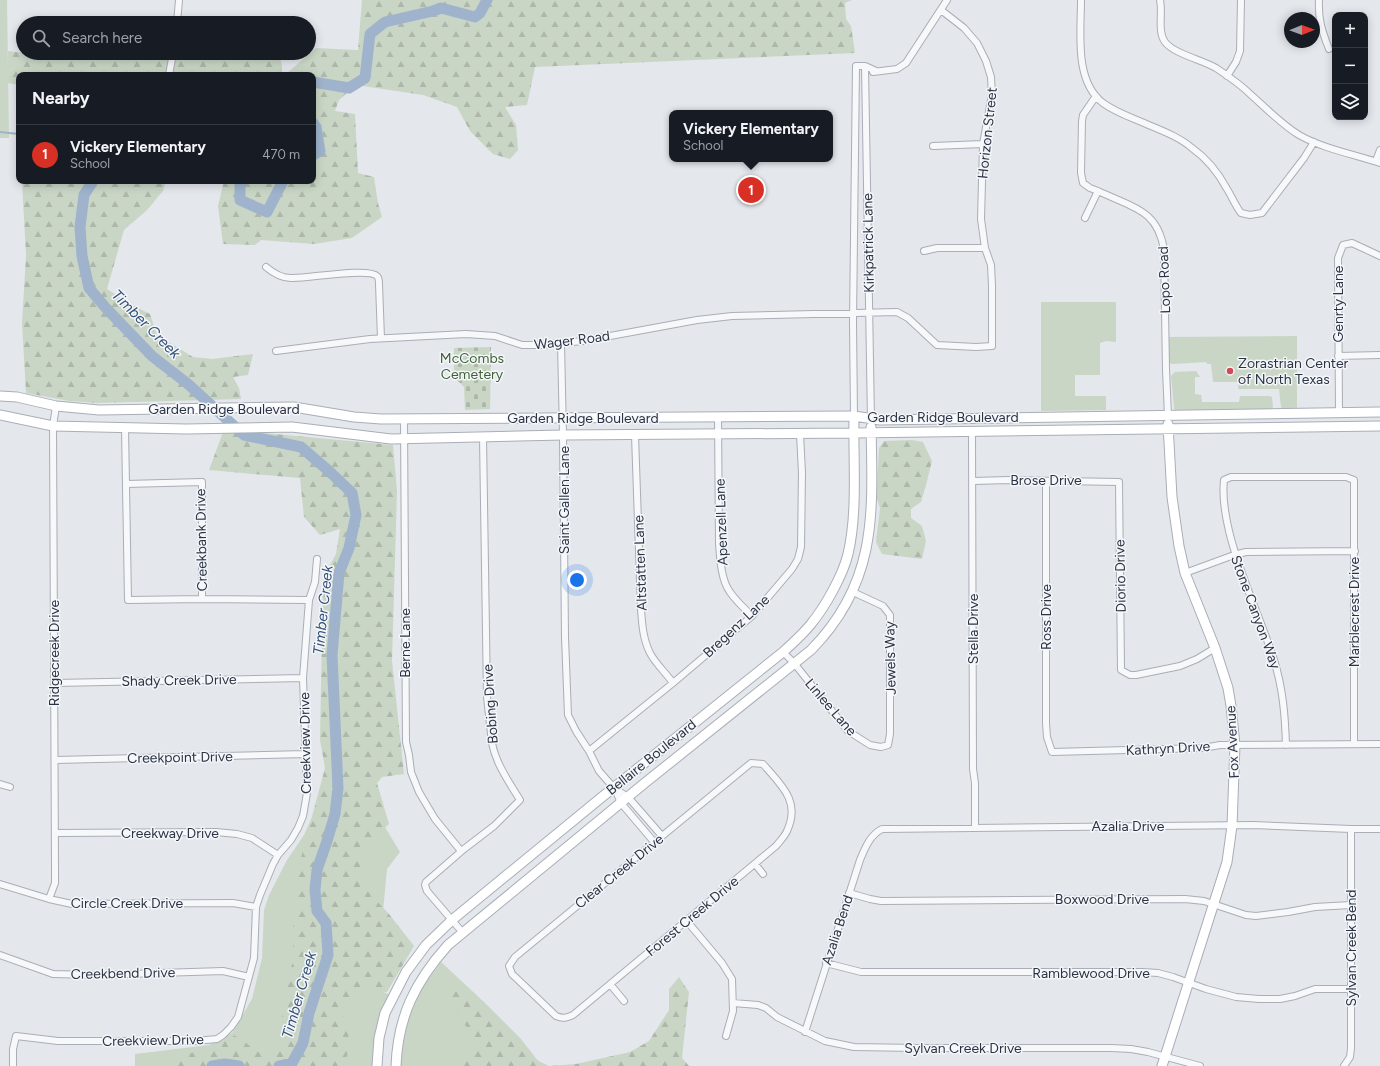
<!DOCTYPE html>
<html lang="en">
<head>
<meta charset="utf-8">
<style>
	:root { --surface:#171b24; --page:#242831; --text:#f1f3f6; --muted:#9ea1a6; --line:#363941; --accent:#d93025 }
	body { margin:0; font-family:Figtree,sans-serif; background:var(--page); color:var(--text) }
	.controls { position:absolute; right:12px; top:12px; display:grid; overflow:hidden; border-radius:8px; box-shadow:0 2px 10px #0003 }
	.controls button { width:36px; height:36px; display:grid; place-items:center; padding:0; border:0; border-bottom:1px solid var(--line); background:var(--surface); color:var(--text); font:20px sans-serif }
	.compass { position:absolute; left:1284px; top:12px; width:36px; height:36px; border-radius:50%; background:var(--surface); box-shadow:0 2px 10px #0003; rotate:89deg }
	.you { position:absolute; left:577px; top:580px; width:14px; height:14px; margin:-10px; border:3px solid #fff; border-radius:50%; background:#1a73e8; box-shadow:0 0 0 6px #1a73e833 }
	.badge { display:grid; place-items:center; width:26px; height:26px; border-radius:50%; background:var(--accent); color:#fff; font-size:13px; font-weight:700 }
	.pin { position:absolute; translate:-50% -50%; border:2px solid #fff; box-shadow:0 1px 4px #0006 }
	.popup { position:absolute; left:669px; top:110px; width:164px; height:52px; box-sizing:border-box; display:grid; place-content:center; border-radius:8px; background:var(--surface); filter:drop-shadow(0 1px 3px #0005); font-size:13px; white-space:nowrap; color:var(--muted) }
	.popup b { font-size:15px; color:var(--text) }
	.popup::after { content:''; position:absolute; left:50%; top:100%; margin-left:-8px; border:8px solid transparent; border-top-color:var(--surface) }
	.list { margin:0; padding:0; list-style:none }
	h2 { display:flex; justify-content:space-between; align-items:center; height:52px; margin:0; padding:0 16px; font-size:17px }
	h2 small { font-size:13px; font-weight:400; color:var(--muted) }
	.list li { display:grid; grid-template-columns:26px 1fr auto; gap:12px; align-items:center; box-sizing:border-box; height:60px; padding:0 16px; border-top:1px solid var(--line) }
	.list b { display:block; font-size:15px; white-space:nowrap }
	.list p { margin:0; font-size:13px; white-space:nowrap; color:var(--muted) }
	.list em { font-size:13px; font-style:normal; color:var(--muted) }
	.icon { flex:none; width:22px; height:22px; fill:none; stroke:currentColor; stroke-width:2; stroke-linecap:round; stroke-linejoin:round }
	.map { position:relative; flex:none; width:1380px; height:1066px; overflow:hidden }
	.search { position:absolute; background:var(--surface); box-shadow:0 2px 10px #0003; left:16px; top:16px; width:300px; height:44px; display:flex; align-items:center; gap:10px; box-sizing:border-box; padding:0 14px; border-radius:22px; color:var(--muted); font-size:15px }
	.panel { position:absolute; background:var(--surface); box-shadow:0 2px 10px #0003; left:16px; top:72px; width:300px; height:112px; border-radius:8px }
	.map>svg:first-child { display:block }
	.green { fill:#c9d6c5 }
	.forest { fill:url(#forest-firs) }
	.cemetery { fill:url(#cemetery-stones) }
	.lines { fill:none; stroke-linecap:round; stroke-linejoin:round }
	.stream { stroke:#9fb4cc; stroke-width:2 }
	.river { stroke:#9fb4cc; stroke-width:11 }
	.minor-casing { stroke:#a9aeb7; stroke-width:8 }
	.secondary-casing { stroke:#a9aeb7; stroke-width:11 }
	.minor { stroke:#f7f8fa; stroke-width:6 }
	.secondary { stroke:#fff; stroke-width:9 }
	.poi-dot { fill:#d1495b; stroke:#f4f6f9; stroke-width:1.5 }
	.labels { text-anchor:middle; stroke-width:3; stroke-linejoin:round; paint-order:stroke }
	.street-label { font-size:14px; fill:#2b3445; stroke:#f4f6f9 }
	.park-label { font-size:14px; fill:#3f6138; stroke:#f4f6f9 }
	.poi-label { font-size:14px; fill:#2b3445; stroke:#f4f6f9; text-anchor:start }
	.water-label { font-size:15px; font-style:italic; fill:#34527a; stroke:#f4f6f9 }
</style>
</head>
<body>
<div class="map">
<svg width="1380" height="1066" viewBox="0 0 1380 1066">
	<defs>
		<pattern id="forest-firs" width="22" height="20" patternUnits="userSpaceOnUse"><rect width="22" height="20" fill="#c9d6c5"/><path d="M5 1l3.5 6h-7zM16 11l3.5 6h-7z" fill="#adb8ab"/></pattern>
		<pattern id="cemetery-stones" width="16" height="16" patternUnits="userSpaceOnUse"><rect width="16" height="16" fill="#c9d6c5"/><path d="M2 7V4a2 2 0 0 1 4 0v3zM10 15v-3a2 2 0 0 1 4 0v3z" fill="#adb8ab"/></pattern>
	</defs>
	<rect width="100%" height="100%" fill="#e4e7ec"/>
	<!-- green -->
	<path class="green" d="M0,0H7L9,138H0Z
		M1041,302H1116V342L1106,341L1100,343V375H1075V396H1106V410L1041,411Z
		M1297,336V411L1284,410L1281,407L1279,389H1238L1239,382H1213L1211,364H1207L1206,362L1173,364L1169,363L1168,337Z
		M1196,371L1200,377H1195V394L1201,395L1202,402H1239L1240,396H1269L1272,397L1273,407L1269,411H1175L1174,408L1171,376L1175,372Z
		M321,797L382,822L400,852L387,869L383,911L367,984L390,995L374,1066H135V1054L209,1045L232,1033L252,999L262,958L264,910L269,895L287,860L304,835Z
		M441,962L484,1002L521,1039L542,1066H400C401,1051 405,1024 410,1010C417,993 430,978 441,962Z"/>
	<!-- forest -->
	<path class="forest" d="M362,0H852L845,3L846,19L851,26L855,53L535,67L527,105L505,107L516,125L518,150L510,159L493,154L470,131L457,107L423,95L356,85L339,100L335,111L355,114L358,173L374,177L378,203L382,217L352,238L314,244L261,240L255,245L223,244L218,206L224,181H313V75L286,74L316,48L358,50Z
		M8,51L42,55L103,53H279L282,66V75H19V85L8,83Z
		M22,181H166L163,191L147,210L124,230L107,289L132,305L150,314L157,335L193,357L212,359L253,354L248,375L233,377L239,388L241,399L97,403L69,401L26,393L22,323L26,255Z
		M223,432L264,433L393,445L397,491L392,661L404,774L382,777L377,783L389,824L365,845L358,881L389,914L414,946L387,992L356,991L343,1016C349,1037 353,1044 343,1066H167L175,1060L233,1035L242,1039L255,1051L270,1054L279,1049L284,1036L282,1019L286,983L295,955L292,940L298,869L325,768L320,740L323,578L336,554L340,529L320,535L304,517L300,478L209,470Z
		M912,440L923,442L932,461L926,485L921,502L911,509V518L922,526L926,541L922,559L882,554L876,542L880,508L877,499V487L879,448L884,441Z
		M679,977L689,992L682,1058L689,1066H458V1063L475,1040L446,996L461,989L483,1005L526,1055L549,1066L576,1064L630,1052L649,1041L669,1010V989Z"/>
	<!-- cemetery -->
	<path class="cemetery" d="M491,347L490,409L465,410L464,387L454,377V348Z"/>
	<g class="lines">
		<!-- stream -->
		<path class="stream" d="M0,132L19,134"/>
		<!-- river -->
		<path class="river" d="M313,82L349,88L365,78L370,34L385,22L433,11L441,8L475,17L480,13L487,0
			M313,123L316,127L320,151L313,155
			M93,181L84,195L80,227L82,256L89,288L105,307L152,356L188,384L244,435L301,447L330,472L352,493L356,515L349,548L339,573L332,655L338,788L335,814L327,841L317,870L315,890L317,911L326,923L328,955L309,1013L303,1043L292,1063L279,1066
			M240,181V200L267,212L283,181
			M212,1066L225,1064L239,1066"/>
		<defs>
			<path id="minor" d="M1081,0C1081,32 1074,81 1103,103C1115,112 1130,117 1144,123C1160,130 1178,136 1192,148C1206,158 1219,174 1227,189C1232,197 1235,205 1241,213L1250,215L1262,213L1304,158L1314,142
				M1160,0C1163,13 1157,31 1165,42C1174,54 1203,60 1216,68C1228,76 1240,84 1250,94C1266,108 1281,124 1299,135C1324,149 1353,154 1380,163
				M1319,0C1318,20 1322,31 1329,49
				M177,23L179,0
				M865,66L871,420
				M873,72L897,69L906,63L947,0
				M169,75L173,53
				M1227,76L1236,62L1240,51L1241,0
				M1096,96L1083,115L1082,121L1081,173L1083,183L1090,188C1098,191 1107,195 1116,199C1143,210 1159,218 1164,250L1166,369L1168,416
				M933,146L983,144
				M1376,161L1380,150
				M1085,218L1098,191
				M924,251L937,248H985
				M266,267C273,273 281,278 291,278C306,279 368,267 377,276C379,278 379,281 379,284L381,338
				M561,343L563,435L565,637L568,715L576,731L589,751L599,771L614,788L628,797L662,836
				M276,351L370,339L466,334L495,336L522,345H541L583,341L697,320L732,316L897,312L908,318L937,345L976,347L992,346V286L991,265L985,248L981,219L983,144L992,95L991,77L986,61L977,43L964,28L941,10
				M1338,356L1380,355
				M1339,413L1338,258L1343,245L1352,243L1380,256
				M854,416L853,323L856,66H865L876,71
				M718,417L719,543C720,558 721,580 730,592C736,601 744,608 752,616
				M404,419L406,742L409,755L411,772L419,792L435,819L461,851
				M125,428L128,600L202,599L309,600
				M972,432L973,769L975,783V827
				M635,435L641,609C642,624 643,639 650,653C655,663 666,673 673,683
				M973,481L1009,480L1119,482L1121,670L1130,675H1136L1180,666L1197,659L1215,648
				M1046,481V723L1047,737L1052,752L1203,748L1220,745L1380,744
				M126,484L202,482V599
				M1185,573L1234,555L1246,552L1355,551
				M783,652L794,663L848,731L870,745L881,747L888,745L890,734V615L883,606L853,592
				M55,683L303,678
				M1286,745C1285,715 1283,689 1274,660C1260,616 1240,577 1229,531C1225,514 1222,497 1224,480L1231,477H1346L1354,480V744
				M589,751L673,683L752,616L792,569L798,559L801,547L802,473L800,434
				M55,760L306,754
				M751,763L763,764C781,785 801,801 787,831C785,836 780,841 776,846L573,1015C566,1018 563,1019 556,1016L512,974L509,966L515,957Z
				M0,784L10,787
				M615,789L621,803L654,842
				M55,833L216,832L237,834L252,838L278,855
				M755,864L763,874
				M0,884L49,899L72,904L233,903L256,907
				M849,893L870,899L881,901L1185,899L1204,901L1246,915L1256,916L1288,912L1315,907L1351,905
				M49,899L55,883V868L53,426L56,406
				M686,920L722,963L732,979L733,1011L726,1036
				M463,933L427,891L425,885L426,882L464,849L494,826L520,800C509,782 496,764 492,743L487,697L483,437
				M0,955L53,974L96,975L223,971L249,977
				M826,963L861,972H1142L1158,973L1173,977L1206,989L1236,997L1259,999H1280L1295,996L1315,989H1351
				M610,984L624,1001
				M733,1003L758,1005L766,1008L777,1017L825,1041L854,1047L918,1048H1111L1131,1049L1148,1052L1200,1066
				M805,1032L860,860C865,848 870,835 882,829L1253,825L1351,829H1380
				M13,1066V1049L16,1036L58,1041H195L217,1039L223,1035L231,1027L238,1017L254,958L256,907L260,895L273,864L278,855L291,840L298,828L303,816L307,793L303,678L309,600L315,582L317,559
				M1344,1066L1350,1057L1351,1048V829"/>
			<path id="secondary" d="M0,396L17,397L56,406L99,410L294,407L354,417L381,419L854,416L880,420L1380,412
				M0,415L53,426L186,429L292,427L391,439L563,435L854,433L1380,426
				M377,1066L379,1038L385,1013L406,972L426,945L452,920L602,797L783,652C793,643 803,634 811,624C825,607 843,575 848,554C858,512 853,459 854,416
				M396,1066C398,1016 415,982 448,945L646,782L811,650C877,583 873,515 871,427
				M1162,1066L1227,862L1232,826L1235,745L1231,706L1228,688L1215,648L1185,573L1179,546L1172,497L1168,424"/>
		</defs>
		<!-- minor casing -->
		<use href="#minor" class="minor-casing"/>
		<!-- secondary casing -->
		<use href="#secondary" class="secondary-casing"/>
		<!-- minor -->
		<use href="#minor" class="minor"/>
		<!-- secondary -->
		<use href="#secondary" class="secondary"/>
	</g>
	<!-- markers -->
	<circle class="poi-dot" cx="1230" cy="371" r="4"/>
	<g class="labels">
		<!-- street labels -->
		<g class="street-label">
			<text transform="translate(987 133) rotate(-84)" y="5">Horizon Street</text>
			<text transform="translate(868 243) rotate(-91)" y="5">Kirkpatrick Lane</text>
			<text transform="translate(1164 280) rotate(-92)" y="5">Lopo Road</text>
			<text transform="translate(1338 304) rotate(-90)" y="5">Genrty Lane</text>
			<text transform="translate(572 340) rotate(-7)" y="5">Wager Road</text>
			<text x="224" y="414">Garden Ridge Boulevard</text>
			<text x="943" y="422">Garden Ridge Boulevard</text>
			<text x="583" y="423">Garden Ridge Boulevard</text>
			<text x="1046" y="485">Brose Drive</text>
			<text transform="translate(564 500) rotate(-90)" y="5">Saint Gallen Lane</text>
			<text transform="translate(721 522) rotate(-92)" y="5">Apenzell Lane</text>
			<text transform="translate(201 540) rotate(-91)" y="5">Creekbank Drive</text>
			<text transform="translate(640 563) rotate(-92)" y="5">Altstatten Lane</text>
			<text transform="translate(1120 576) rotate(-91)" y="5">Diorio Drive</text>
			<text transform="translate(1256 612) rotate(70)" y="5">Stone Canyon Way</text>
			<text transform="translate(1354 612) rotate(-90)" y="5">Marblecrest Drive</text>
			<text transform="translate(1046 617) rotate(-90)" y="5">Ross Drive</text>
			<text transform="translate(736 626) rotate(-43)" y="5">Bregenz Lane</text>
			<text transform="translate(973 629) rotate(-90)" y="5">Stella Drive</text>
			<text transform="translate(405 643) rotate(-90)" y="5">Berne Lane</text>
			<text transform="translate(54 653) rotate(-90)" y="5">Ridgecreek Drive</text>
			<text transform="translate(890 658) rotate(-91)" y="5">Jewels Way</text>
			<text transform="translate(179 680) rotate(-1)" y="5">Shady Creek Drive</text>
			<text transform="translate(490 704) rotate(-94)" y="5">Bobing Drive</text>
			<text transform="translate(831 707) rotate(49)" y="5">Linlee Lane</text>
			<text transform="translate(1232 742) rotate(-93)" y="5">Fox Avenue</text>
			<text transform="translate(305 743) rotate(-91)" y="5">Creekview Drive</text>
			<text transform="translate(1168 748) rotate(-3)" y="5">Kathryn Drive</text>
			<text transform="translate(180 757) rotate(-1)" y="5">Creekpoint Drive</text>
			<text transform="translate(651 757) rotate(-39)" y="5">Bellaire Boulevard</text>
			<text x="1128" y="831">Azalia Drive</text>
			<text x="170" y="838">Creekway Drive</text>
			<text transform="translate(619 871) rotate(-39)" y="5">Clear Creek Drive</text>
			<text x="1102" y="904">Boxwood Drive</text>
			<text x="127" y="908">Circle Creek Drive</text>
			<text transform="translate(692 916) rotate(-40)" y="5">Forest Creek Drive</text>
			<text transform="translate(837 930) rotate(-72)" y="5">Azalia Bend</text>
			<text transform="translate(1351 948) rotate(-90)" y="5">Sylvan Creek Bend</text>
			<text transform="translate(123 973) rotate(-1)" y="5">Creekbend Drive</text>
			<text x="1091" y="978">Ramblewood Drive</text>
			<text transform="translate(153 1040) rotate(-1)" y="5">Creekview Drive</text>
			<text x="963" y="1053">Sylvan Creek Drive</text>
		</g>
		<!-- park labels -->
		<g class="park-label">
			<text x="472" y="363">McCombs<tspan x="472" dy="16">Cemetery</tspan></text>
		</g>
		<!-- poi labels -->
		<g class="poi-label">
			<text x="1238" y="368">Zorastrian Center<tspan x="1238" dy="16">of North Texas</tspan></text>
		</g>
		<!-- water labels -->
		<g class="water-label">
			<text transform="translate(146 324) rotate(45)" y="5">Timber Creek</text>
			<text transform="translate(323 610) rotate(-84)" y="5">Timber Creek</text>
			<text transform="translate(299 995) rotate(-74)" y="5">Timber Creek</text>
		</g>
	</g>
</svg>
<div class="controls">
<button>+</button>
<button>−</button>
<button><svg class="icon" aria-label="layers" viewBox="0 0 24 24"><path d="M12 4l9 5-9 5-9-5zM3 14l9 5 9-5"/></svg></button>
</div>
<svg class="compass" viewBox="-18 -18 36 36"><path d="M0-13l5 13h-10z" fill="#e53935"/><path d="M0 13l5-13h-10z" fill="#9ea1a6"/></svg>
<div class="you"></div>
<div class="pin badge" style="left:751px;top:190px">1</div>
<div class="popup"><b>Vickery Elementary</b>School</div>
<div class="search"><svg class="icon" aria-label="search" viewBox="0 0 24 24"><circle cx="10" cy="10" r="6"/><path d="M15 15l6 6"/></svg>Search here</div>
<section class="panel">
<h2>Nearby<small></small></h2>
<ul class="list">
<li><span class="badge">1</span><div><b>Vickery Elementary</b><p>School</p></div><em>470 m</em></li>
</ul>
</section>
</div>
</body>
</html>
